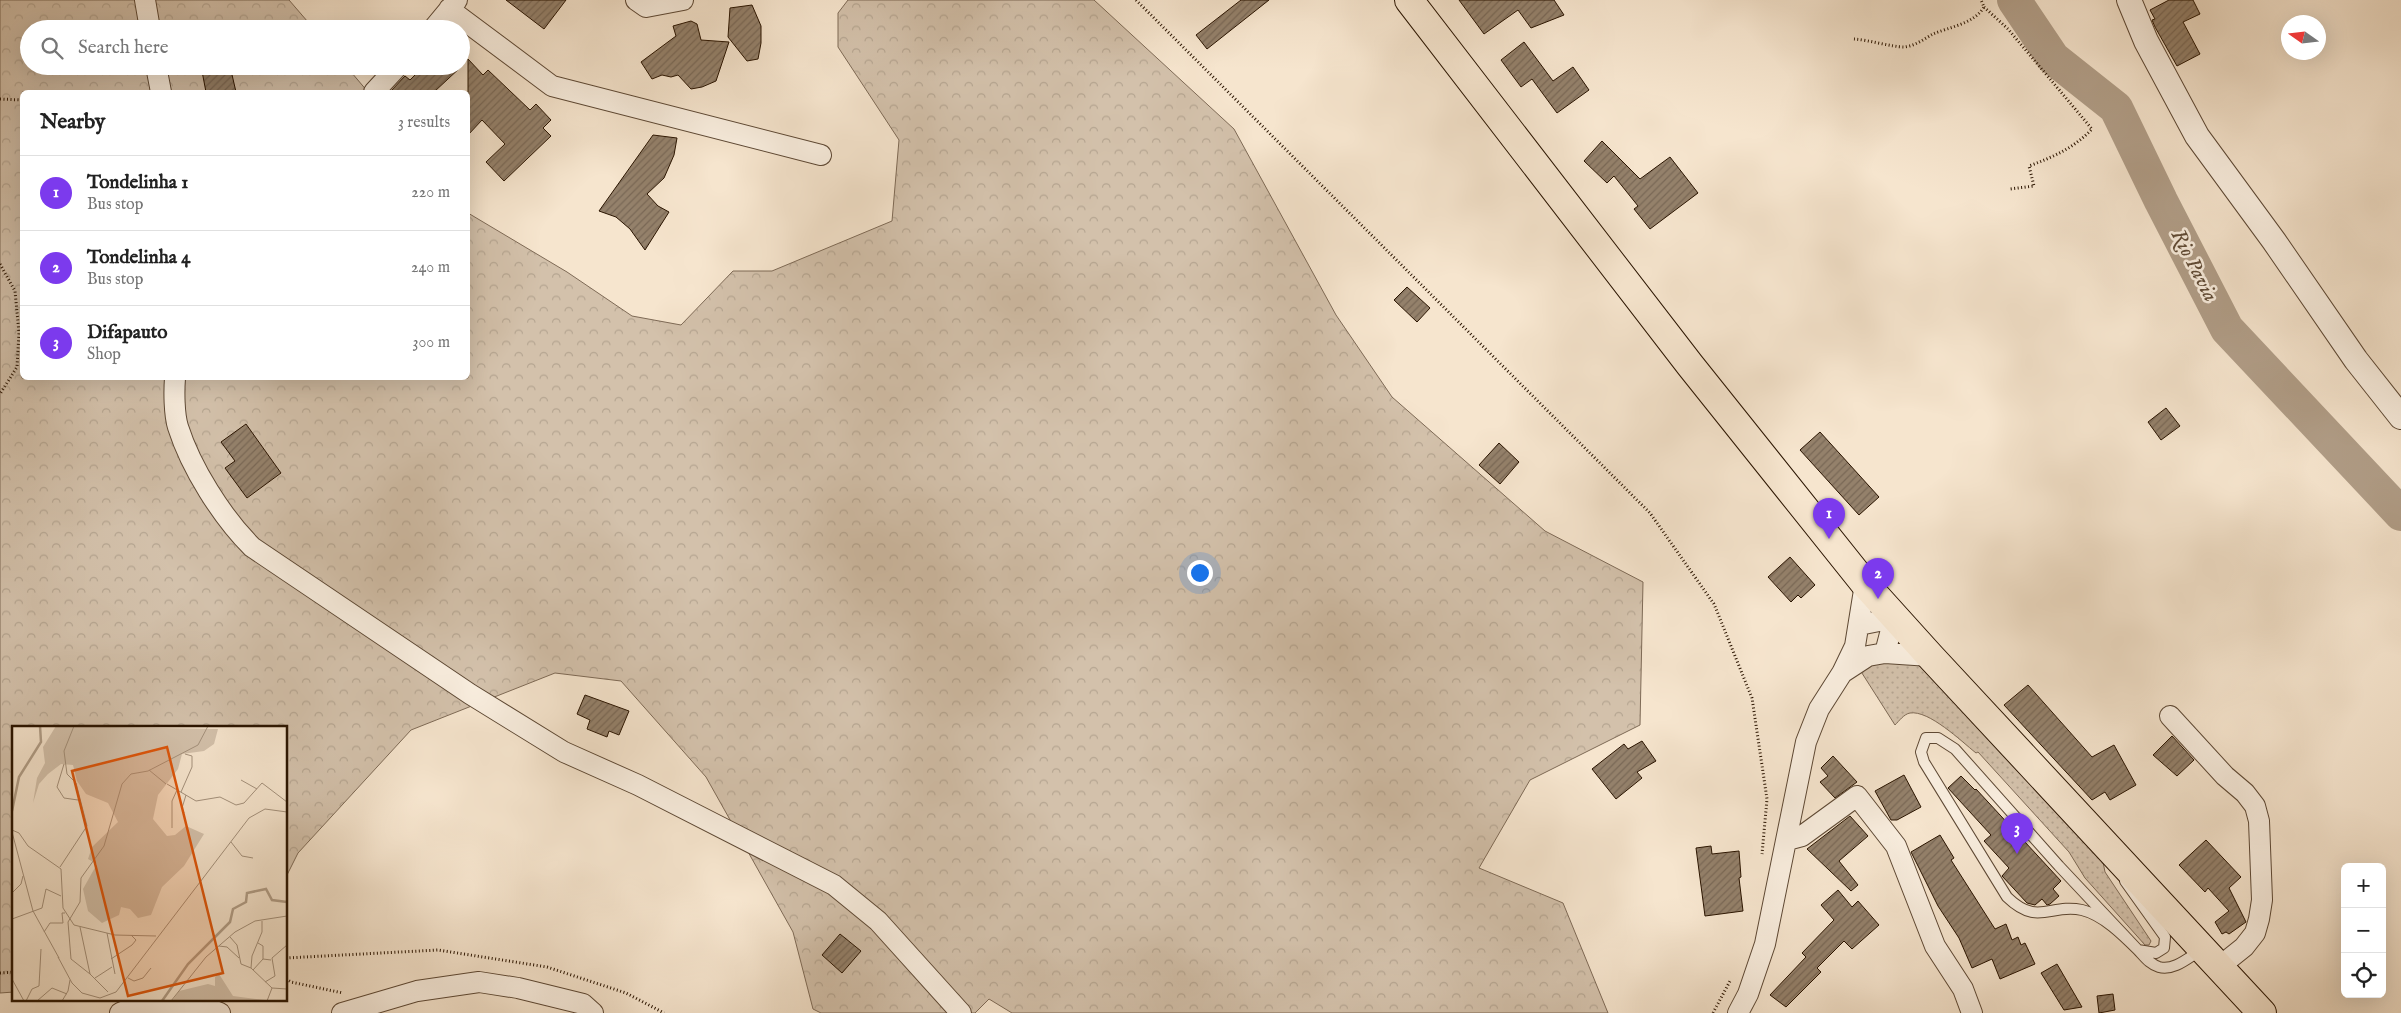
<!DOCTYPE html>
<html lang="en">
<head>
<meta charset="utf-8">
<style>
	:root { --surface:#fff; --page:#f2f2f2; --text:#222; --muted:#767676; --line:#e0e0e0; --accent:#7c3aed }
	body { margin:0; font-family:"IM FELL English",serif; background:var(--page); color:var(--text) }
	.controls { position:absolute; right:15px; bottom:15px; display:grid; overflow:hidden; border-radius:8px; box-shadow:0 5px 20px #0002 }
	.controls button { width:45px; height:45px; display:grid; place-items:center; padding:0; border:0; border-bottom:1px solid var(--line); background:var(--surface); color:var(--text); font:25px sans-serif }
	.compass { position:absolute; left:2281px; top:15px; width:45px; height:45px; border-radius:50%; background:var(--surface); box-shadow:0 5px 20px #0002; rotate:284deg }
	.you { position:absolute; left:1199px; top:572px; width:18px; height:18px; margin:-12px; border:4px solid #fff; border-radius:50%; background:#1a73e8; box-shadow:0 0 0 8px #1a73e833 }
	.badge { display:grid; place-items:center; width:32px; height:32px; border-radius:50%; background:var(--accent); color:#fff; font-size:16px; font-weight:700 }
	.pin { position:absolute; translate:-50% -41px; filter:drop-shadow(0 1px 2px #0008) }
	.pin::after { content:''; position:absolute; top:26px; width:18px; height:15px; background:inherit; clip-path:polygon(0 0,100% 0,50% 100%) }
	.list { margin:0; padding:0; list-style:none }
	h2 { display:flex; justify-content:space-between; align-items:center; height:65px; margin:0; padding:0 20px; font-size:21px }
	h2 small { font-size:16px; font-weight:400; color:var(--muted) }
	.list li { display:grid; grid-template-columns:32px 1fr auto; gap:15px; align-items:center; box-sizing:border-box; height:75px; padding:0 20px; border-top:1px solid var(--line) }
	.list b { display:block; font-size:19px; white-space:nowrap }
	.list p { margin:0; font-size:16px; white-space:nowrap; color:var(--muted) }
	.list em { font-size:16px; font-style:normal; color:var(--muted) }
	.icon { flex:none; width:28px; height:28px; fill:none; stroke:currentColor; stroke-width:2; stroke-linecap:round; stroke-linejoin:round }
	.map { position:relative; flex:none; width:2401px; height:1013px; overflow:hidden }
	.search { position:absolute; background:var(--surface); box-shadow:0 5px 20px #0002; left:20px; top:20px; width:450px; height:55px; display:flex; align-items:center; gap:12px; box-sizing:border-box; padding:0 18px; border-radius:28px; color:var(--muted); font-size:19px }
	.panel { position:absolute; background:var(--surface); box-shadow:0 5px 20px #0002; left:20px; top:90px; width:450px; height:290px; border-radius:8px }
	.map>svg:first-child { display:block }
	.grass { fill:url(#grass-dots); stroke:#7e6a56 }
	.forest { fill:url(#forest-crowns); stroke:#7e6a56 }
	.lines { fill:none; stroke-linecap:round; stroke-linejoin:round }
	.river { stroke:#b19e88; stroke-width:34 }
	.building { fill:url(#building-hatch); stroke:#2a1400 }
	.service-casing { stroke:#5d4834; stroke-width:12 }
	.minor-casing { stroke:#5d4834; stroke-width:22 }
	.tertiary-casing { stroke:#5d4834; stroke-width:26 }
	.primary-casing { stroke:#2a1400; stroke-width:30 }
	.path { stroke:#2a1400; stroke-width:3; stroke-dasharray:1 2.5; stroke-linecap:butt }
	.service { stroke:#f9eedf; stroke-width:10 }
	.minor { stroke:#f9eedf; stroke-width:20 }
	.tertiary { stroke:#f9eedf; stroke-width:24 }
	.primary { stroke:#f6e5ce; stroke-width:28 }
	.labels { text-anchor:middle; stroke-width:5; stroke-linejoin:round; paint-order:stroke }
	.water-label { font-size:21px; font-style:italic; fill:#604b36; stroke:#f9eedf }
	.inset-river { fill:none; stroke:#b19e88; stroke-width:2.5 }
	.inset-road { fill:none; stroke:#a4917c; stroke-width:1 }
	.view { fill:#de560b; fill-opacity:0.15; stroke:#de560b; stroke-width:2.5 }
	.inset-edge { fill:none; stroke:#2a1400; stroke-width:2.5 }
</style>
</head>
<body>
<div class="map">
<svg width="2401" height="1013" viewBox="0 0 2401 1013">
	<defs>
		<pattern id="grass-dots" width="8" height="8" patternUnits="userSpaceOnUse" patternTransform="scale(1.25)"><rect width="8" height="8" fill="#d3c1ab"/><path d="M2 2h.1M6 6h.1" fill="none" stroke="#b5a591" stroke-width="1.8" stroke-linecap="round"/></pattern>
		<pattern id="forest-crowns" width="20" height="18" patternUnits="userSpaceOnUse" patternTransform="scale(1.25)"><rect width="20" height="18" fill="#d3c1ab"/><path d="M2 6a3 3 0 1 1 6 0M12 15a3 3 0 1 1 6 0" fill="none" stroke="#b5a591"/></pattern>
		<pattern id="building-hatch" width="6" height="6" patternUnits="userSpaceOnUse" patternTransform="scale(1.25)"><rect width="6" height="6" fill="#94816b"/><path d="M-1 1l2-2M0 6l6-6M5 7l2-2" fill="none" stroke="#796856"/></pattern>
	</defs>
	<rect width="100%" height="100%" fill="#f6e5ce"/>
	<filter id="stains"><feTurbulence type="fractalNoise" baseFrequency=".004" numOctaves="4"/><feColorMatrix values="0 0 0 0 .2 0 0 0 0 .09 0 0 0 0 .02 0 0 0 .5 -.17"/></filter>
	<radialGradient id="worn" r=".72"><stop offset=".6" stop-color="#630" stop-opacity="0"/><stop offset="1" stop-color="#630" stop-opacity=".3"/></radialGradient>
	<!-- grass -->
	<path class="grass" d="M1874,661L1919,665L2102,857L2105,872L2151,941L2149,945H2145L2085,878L2069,852L1978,752L1976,753C1961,741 1929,710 1910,713C1904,714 1899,721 1895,725L1860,670Z"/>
	<!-- forest -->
	<path class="forest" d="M0,0H289L314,29H29V66H346L368,92H22V378H468V213L567,272L632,316L681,325L733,271H772L892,221L899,140L838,47V13L848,0H1094L1234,129L1336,315L1392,397L1545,531L1643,582L1640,725L1530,780L1479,868L1563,903L1608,1013H1012L989,999L975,1013H821L813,1009L793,932L706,777L621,681L555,673L411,730L298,853L286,877V727H14V992L0,993Z"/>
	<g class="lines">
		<!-- river -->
		<path class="river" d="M2014,0L2053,58L2116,108L2161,201L2227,329L2401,514"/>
	</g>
	<!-- building -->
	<path class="building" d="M506,0H566L544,29Z
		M1241,0H1269L1207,49L1196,35Z
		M1459,0H1554L1564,15L1531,28L1518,10L1484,34Z
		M2169,0H2193L2200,14L2183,22L2200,54L2177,66L2155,27L2152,20L2155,19L2150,10Z
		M752,5L761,26V43L758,59L747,61L728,37L730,8Z
		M691,21L697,24L701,40L729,42L716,81L702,87L691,89L678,75L671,77L662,75L652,79L641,62L676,36L673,26Z
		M1524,42L1553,81L1573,67L1589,90L1557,113L1532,79L1521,87L1501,60Z
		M468,59L483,75L488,70L530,110L536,104L551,120L543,128L551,136L504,181L486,162L505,144L482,120L468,135Z
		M201,66H230L236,92H206Z
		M424,66H462L434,92H390L405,76L410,80Z
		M653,135L677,138L674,155L664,178L647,194L658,206L669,212L645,250L630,229L616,217L599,211Z
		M1602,141L1640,179L1670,157L1698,193L1650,229L1634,209L1638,206L1614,176L1607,183L1584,161Z
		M1407,287L1430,308L1417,322L1394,300Z
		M2166,408L2180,426L2161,440L2148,422Z
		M246,424L281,473L247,498L225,468L235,461L221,442Z
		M1820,432L1879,497L1859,515L1800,450Z
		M1499,443L1519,462L1500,484L1479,465Z
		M1790,557L1815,585L1801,598L1798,595L1791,602L1768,577Z
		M2028,685L2092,757L2114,745L2136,785L2110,800L2105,792L2092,800L2004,705Z
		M585,695L629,711L619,735L609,731L607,737L587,729L590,720L577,714Z
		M2172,736L2194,760L2177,776L2153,755Z
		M1642,741L1656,761L1637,772L1642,778L1616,799L1592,769L1624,744L1628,749Z
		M1833,756L1857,782L1835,798L1820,782L1828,776L1821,768Z
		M1904,775L1921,807L1897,820H1891L1875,791Z
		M1961,776L1975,790L1976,789L2061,881L2053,889L2059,896L2050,904L2047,905L2042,899L2035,905L2027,903L2002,876L2009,868L1984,841L1991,835L1948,788Z
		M1850,816L1868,836L1839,861L1858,885L1851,891L1807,849Z
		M1940,835L1954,858L1951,860L1995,929L2006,924L2012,940L2018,937L2021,945L2025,943L2035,964L2000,979L1992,959L1972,968L1959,938L1938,906L1911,852Z
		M2206,840L2241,877L2229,888L2246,922L2229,934L2226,932L2222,934L2215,922L2229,911L2208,888L2205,892L2179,865Z
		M1711,846L1712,854L1739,851L1741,877L1739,878L1743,911L1705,916L1696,848Z
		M1838,890L1852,907L1858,901L1879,925L1852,949L1844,941L1817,968L1821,972L1786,1007L1770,995L1806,957L1802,953L1834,920L1821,905Z
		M840,934L861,951L842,973L822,955Z
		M2057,964L2082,1007L2064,1010L2041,973Z
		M2113,994L2115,1010L2099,1013L2097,996Z"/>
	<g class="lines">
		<defs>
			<path id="service" d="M2125,881L2165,937L2164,948L2156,953L2138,950L2059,866L1955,749L1938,738H1926L1921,752L1924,762L2007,897C2038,927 2050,903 2082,910C2103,915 2123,935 2138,950C2144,956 2149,964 2159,967C2174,971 2188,958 2201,950"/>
			<path id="minor" d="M145,0L150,29
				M636,0L646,7L683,0
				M449,9L552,86L821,155
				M433,29L457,0
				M156,66L161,92
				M374,92L398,66
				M175,378C174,391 174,414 178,427C191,468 222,517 252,547L470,694L564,752L638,785L834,885L878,921L961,1013
				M1859,625L1894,618L1885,653
				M1842,673L1868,656L1885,653L1930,656
				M2170,716L2225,776L2245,793L2255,806L2259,821L2262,900L2259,919L2255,933L2244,947L2219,967
				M1787,840L1802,836L1857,796L1896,846L1935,946L1963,989L1972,1013
				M120,1013L132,1008L195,1003L220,1013
				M342,1013L417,991L479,982L518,988L583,1004L593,1013
				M1738,1013L1748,994L1765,944L1806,742L1819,709L1842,673L1855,646L1865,584"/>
			<path id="tertiary" d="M2129,0L2146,41L2197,136L2274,241L2356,360L2401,417"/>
			<path id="primary" d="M1409,0L1690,365L1865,584L1930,656L2262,1013"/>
		</defs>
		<!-- service casing -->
		<use href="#service" class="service-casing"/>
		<!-- minor casing -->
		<use href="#minor" class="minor-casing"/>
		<!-- tertiary casing -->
		<use href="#tertiary" class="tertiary-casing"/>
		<!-- primary casing -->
		<use href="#primary" class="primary-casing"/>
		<!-- path -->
		<path class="path" d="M1136,0L1650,513L1714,604L1752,698L1767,799L1762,854
			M1984,7L2008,29L2092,129C2074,148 2053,157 2029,166L2034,186L2010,189
			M1854,39C1869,40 1892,47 1904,47C1915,46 1924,39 1933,34C1949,27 1974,24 1984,7L1981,0
			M0,99L22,100
			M0,264L15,291L19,333L17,367L0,394
			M286,958L438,950L547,967L626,993L664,1013
			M0,973L14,972
			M286,979L291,982L343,993
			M1713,1013L1730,981"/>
		<!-- service -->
		<use href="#service" class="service"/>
		<!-- minor -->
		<use href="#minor" class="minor"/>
		<!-- tertiary -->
		<use href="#tertiary" class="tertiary"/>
		<!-- primary -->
		<use href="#primary" class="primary"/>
	</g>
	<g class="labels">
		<!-- water labels -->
		<g class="water-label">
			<text transform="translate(2195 265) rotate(63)" y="7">Rio Pavia</text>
		</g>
	</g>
	<!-- overview -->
	<g transform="translate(12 726)">
		<rect width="275" height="275" fill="#f6e5ce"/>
		<path d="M44,0L206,3L202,18L192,25L170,28L166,43L146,69L141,93L155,110L163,109L174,100L192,108L172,140L150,161L139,189L126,192L118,183L109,181L107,189L90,197L76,185L71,163L85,138L76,133L80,121L106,96L96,77L74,68L65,55L61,39L49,38L36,48L27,58L21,77L25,52L33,37L31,21ZM207,248L221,270L253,274L160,275L167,265L196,258L203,260V251Z" fill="#d3c1ab"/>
		<path class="inset-river" d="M0,85L7,51L29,16L28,0M150,275L176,238L218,196L221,183L234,176L235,167L254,163L260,174L275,176"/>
		<path class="inset-road" d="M52,38L45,61L52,72L66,74M137,44L154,58M229,54L245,63M155,58L184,75L208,71L224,79L232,77L250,57L275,76M169,66L180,41V30L173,28M172,87L170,82L174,69M160,102V75L165,64M0,104L7,107L16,120L49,143L51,182L62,199L103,209L144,210M0,106L21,185L47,232M219,116L230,130L241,132M48,141L75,100L64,57L55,48L52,25L62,0M0,167L9,158L11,150M0,193L30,182L34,163L49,170M250,195V206L240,230L239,242L260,262L255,275M68,201L78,248L96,266M32,206L38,197H51L50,187H53M95,207L103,248M218,211L225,219L229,238L239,242M246,217L251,220V233M207,220L215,221L227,232M46,231L60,257L70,267L88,272L104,266L237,92L253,83L275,86M99,233L120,219L124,214L119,209M241,244L251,233L259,234M78,248L59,233L56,196L68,176L69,152L92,120L110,58L119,48L136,45L186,19L196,0M83,252L100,241M116,252L122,255L131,252L139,242M0,253L12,275M253,256L263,250L260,232L275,219M260,262L275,263M14,275L20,263L27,260L29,223M25,275L40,262L55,268M50,275L56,265L58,254M159,275L194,231L223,206L243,195L275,190"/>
		<path class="view" d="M155,21L211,247L116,270L60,45Z"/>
		<rect width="275" height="275" class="inset-edge"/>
	</g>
	<rect width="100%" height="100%" filter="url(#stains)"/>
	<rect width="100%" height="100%" fill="url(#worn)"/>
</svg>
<div class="controls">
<button>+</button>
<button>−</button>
<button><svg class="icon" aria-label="locate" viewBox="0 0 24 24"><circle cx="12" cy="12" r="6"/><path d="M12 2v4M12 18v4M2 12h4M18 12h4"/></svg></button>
</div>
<svg class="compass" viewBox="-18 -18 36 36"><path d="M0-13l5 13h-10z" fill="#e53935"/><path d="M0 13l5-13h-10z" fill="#767676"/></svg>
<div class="you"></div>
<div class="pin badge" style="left:1829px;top:539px">1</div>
<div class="pin badge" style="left:1878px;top:599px">2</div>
<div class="pin badge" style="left:2017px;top:854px">3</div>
<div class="search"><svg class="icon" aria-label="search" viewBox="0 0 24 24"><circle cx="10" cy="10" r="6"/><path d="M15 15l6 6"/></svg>Search here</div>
<section class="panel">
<h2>Nearby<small>3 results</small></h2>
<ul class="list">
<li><span class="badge">1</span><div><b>Tondelinha 1</b><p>Bus stop</p></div><em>220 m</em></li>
<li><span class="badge">2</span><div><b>Tondelinha 4</b><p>Bus stop</p></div><em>240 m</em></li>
<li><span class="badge">3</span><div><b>Difapauto</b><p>Shop</p></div><em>300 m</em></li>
</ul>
</section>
</div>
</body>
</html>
